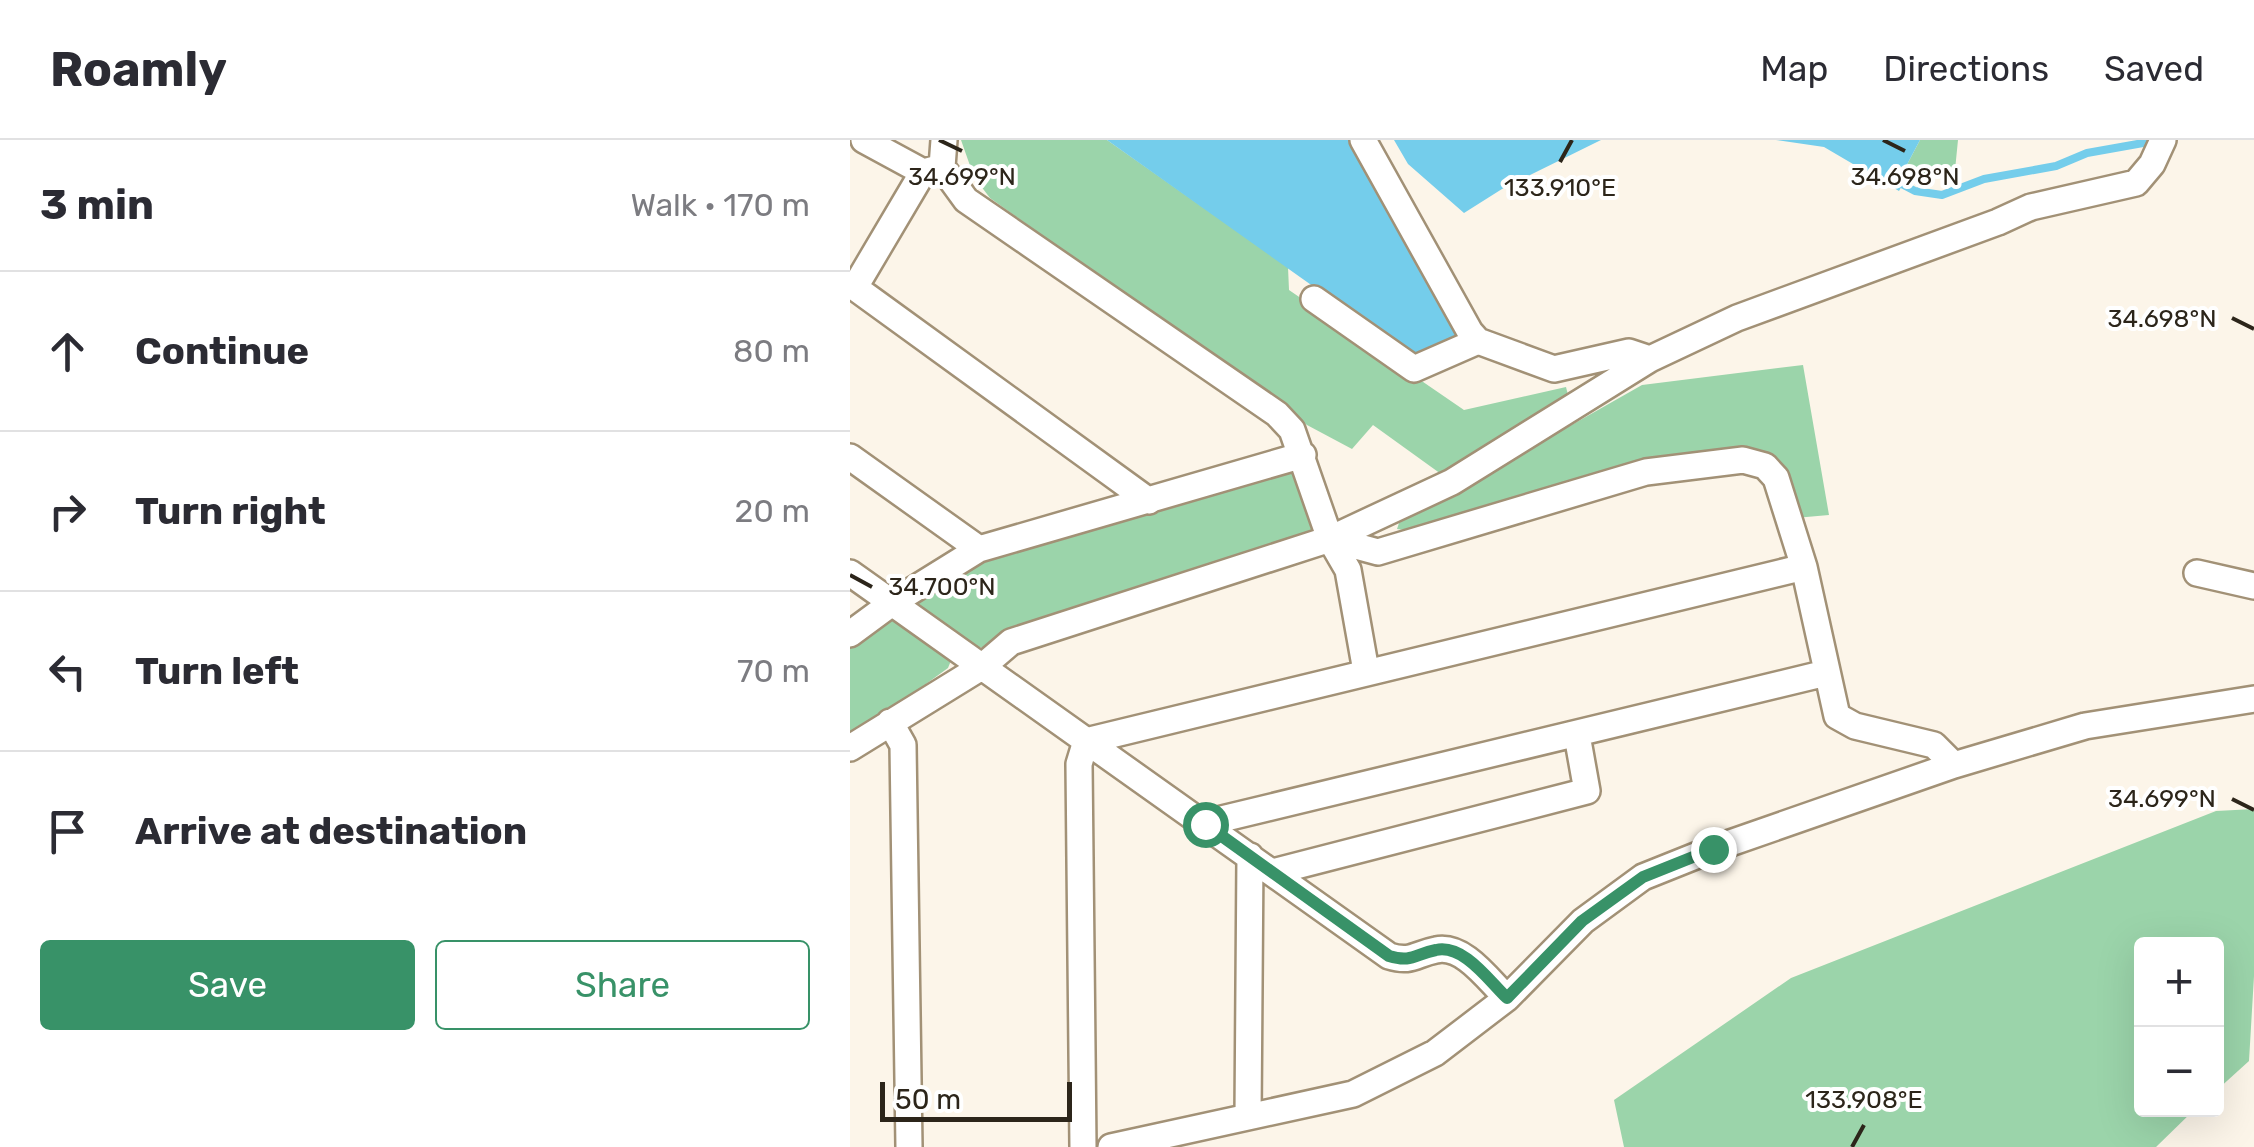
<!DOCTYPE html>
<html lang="en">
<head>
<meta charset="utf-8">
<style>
	:root { --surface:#fff; --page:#f7f7f7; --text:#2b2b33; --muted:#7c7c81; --line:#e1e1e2; --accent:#389268 }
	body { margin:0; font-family:Rubik,sans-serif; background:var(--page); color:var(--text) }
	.controls { position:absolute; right:30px; bottom:30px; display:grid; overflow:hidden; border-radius:10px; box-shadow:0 10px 40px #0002 }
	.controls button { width:90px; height:90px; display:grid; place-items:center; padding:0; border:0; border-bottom:2px solid var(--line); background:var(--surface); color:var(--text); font:50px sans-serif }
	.scale { position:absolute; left:30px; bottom:25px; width:192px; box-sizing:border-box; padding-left:10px; border:5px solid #2c251a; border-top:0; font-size:28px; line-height:35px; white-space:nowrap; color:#2c251a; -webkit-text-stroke:8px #fff; paint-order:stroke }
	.stop { position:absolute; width:30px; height:30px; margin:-22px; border:8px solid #389268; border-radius:50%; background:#fff }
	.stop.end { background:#389268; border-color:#fff; box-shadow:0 2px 10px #0008 }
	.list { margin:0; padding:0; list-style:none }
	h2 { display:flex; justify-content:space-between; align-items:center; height:130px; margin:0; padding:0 40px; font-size:42px }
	h2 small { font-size:32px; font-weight:400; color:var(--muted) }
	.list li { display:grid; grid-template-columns:65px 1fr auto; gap:30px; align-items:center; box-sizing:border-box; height:160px; padding:0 40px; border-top:2px solid var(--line) }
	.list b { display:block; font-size:38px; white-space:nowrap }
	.list em { font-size:32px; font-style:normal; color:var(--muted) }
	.actions { display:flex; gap:20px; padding:30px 40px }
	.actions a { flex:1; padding:22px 0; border:2px solid var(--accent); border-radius:10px; text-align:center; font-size:35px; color:var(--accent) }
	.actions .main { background:var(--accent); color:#fff }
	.icon { flex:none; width:55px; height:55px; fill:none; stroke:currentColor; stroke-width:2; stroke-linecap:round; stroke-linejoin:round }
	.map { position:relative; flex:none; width:1404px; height:1007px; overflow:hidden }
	header { display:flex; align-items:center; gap:60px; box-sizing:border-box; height:140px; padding:0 50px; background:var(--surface); border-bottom:2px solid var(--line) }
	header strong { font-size:48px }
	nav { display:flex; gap:55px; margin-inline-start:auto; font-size:35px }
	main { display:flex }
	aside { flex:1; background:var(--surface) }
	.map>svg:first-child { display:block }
	.green { fill:#9bd4aa }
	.water { fill:#74cdeb }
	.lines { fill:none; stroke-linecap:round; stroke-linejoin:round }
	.stream { stroke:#74cdeb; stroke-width:8 }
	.minor-casing { stroke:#a29176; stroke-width:30 }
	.minor { stroke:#fff; stroke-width:25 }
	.route { stroke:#389268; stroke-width:12 }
	.ticks { fill:none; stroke:#2c251a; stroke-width:4 }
	.ticks-label { font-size:25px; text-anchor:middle; fill:#2c251a; stroke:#fff; stroke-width:8; stroke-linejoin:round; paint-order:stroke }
</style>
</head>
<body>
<header>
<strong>Roamly</strong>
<nav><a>Map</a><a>Directions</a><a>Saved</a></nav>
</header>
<main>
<aside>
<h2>3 min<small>Walk · 170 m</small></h2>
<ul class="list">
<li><svg class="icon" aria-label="ahead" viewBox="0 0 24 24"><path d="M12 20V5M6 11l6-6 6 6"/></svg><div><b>Continue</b></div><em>80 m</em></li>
<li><svg class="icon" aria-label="right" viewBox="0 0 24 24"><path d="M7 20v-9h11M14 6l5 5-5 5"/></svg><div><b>Turn right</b></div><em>20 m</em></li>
<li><svg class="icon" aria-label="left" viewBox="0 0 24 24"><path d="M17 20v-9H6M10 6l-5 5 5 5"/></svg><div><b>Turn left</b></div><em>70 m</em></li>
<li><svg class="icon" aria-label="arrive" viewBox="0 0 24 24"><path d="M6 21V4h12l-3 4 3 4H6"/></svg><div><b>Arrive at destination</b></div></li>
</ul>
<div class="actions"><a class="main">Save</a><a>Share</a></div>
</aside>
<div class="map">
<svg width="1404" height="1007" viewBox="0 0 1404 1007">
	<rect width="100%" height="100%" fill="#fcf5e9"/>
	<!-- green -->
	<path class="green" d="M111,0H257L438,127L439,150L614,270L716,247L720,263L591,334L523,285L502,309L457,285L140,58L124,37Z
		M1070,0H1108L1104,40L1079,26L1068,43L1052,34Z
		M953,225L979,375L945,378L931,328L796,323L554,390L547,389L549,383L792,245Z
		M435,328L447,334L464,387L457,395L140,509L122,506L68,466L66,453L134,415Z
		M45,479L102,518L98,528L0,599V506L33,481Z
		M1404,669V836L1399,921L1367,950L1366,804H1292V970H1344L1306,1007H774L764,960L941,838L1366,671Z"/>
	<!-- water -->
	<path class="water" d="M257,0H504L611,198L567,220Z
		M544,0H751L652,49L614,73L558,24Z
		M926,0H1070L1052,34L1057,37L1049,51L974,7Z"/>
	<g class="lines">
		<!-- stream -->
		<path class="stream" d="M1044,40L1065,51L1092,55L1134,39L1206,26L1237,13L1293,3L1294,0"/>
		<defs>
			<path id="minor" d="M14,0L73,32L88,28
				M94,0L92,27L116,60L427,274L442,290L480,399L498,430L516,531
				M513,0L620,192L628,201L704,229L779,212L800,219
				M0,144L299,361
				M5,147L73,32
				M464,159L564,229L628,201
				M0,317L129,409
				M480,399L528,412L796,332L893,320L915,326L926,338L954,427L987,576L1005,586L1084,605L1104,625
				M0,433L539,816C562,823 565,814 586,810C614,804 639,841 657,858
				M1347,433L1404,446
				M0,494L42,463L129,409L453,315
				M40,582L53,605L59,1007
				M0,608L133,526L161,502L480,399L602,342L800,219L887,178L1148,82L1181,67L1286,43L1302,24L1313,0
				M355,683L976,533
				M423,732L737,651L727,595
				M398,976L400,716
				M233,1007L229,624L236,601L954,427
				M261,1007L503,954L585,913L657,858L733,781L793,737L863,709L1104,625L1235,586L1404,559"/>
		</defs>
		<!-- minor casing -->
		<use href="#minor" class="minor-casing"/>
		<!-- minor -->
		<use href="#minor" class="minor"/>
	</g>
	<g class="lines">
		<!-- route -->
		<path class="route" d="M355,684L539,816C562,823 565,814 586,810C614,804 639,841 657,858L732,781L793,737L863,709"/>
	</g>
	<!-- ticks -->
	<path class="ticks" d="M89,0L112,11M1033,0L1055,11M710,22L722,0M1382,178L1404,189M0,435L22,447M1382,659L1404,670M1002,1007L1014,985"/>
	<g class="ticks-label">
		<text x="112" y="45">34.699°N</text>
		<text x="1055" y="45">34.698°N</text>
		<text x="710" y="56">133.910°E</text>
		<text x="1312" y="187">34.698°N</text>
		<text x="92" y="455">34.700°N</text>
		<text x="1312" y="667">34.699°N</text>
		<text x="1014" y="968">133.908°E</text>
	</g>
</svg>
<div class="controls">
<button>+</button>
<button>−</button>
</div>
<div class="scale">50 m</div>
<div class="stop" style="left:355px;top:684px"></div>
<div class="stop end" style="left:863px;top:709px"></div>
</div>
</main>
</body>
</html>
